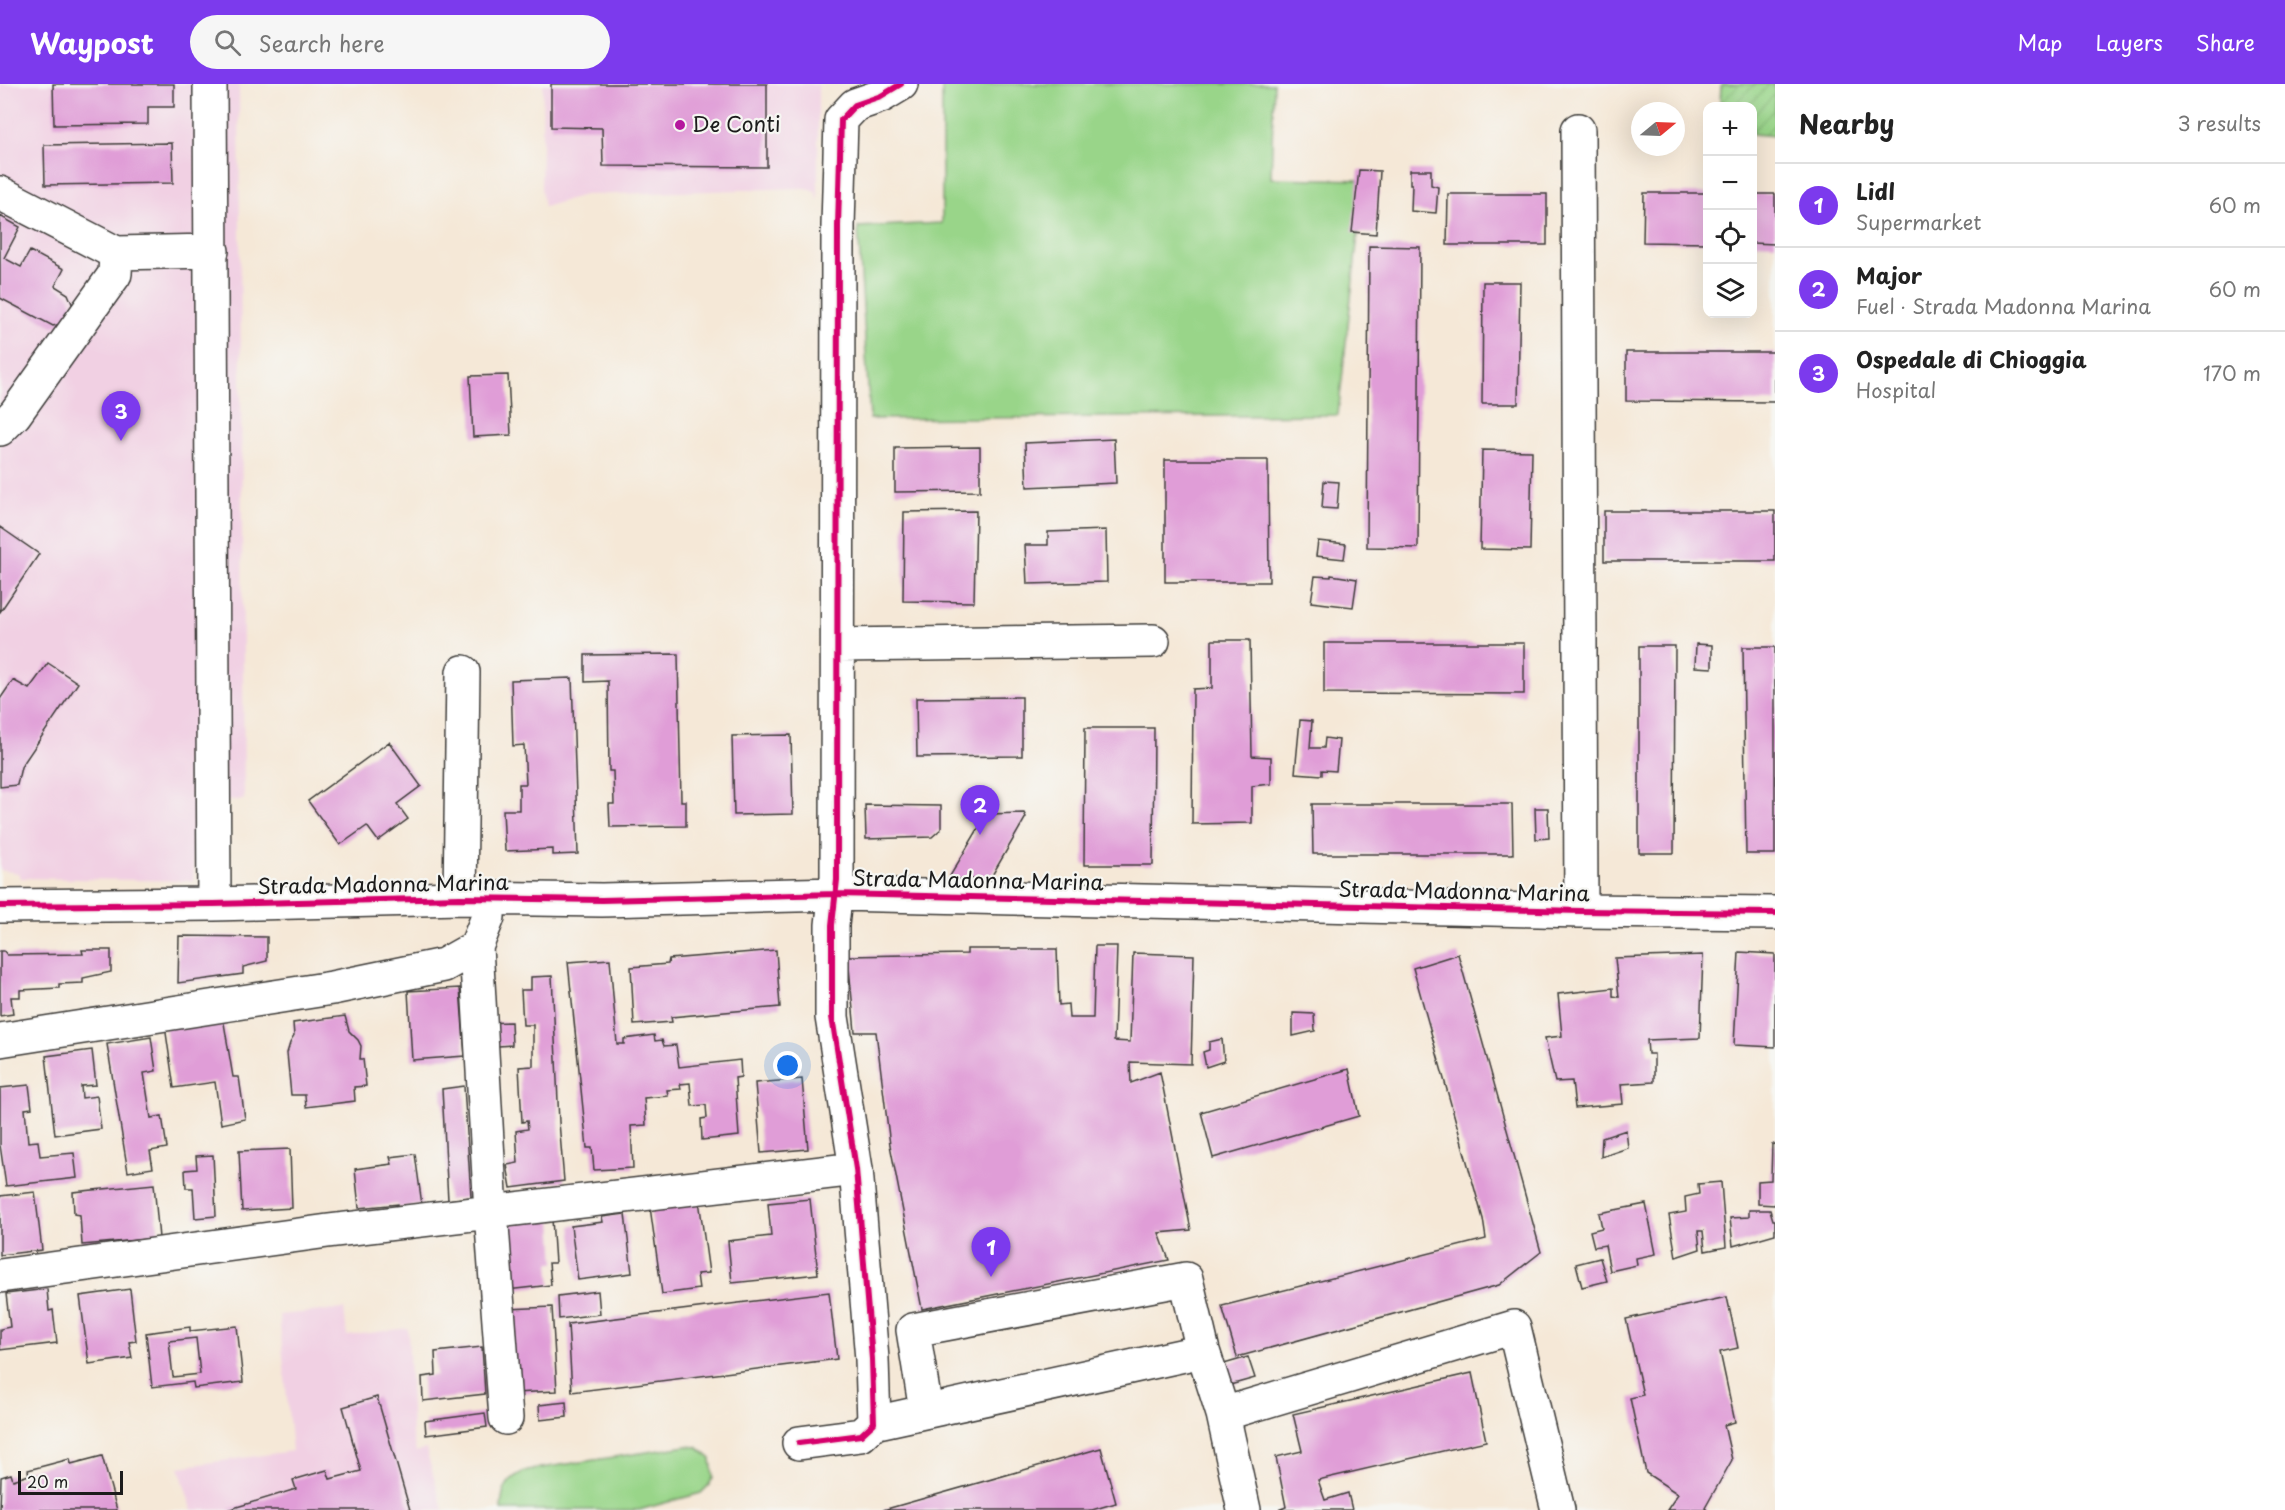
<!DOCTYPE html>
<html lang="en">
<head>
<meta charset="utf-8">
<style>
	:root { --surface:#fff; --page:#f6f6f6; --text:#222; --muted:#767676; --line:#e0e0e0; --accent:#7c3aed }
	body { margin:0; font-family:"Playpen Sans",sans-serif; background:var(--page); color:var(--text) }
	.controls { position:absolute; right:18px; top:18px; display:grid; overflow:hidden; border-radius:12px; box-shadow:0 6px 24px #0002 }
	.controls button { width:54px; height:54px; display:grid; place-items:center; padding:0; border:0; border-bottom:2px solid var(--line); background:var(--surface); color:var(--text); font:30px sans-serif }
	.compass { position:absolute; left:1631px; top:18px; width:54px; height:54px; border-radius:50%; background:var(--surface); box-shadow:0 6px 24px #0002; rotate:71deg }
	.scale { position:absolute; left:18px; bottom:15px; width:105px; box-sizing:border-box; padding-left:6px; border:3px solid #1c1c1c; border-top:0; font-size:16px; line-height:21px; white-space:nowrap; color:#1c1c1c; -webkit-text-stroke:4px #f6f6f2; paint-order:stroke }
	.you { position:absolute; left:788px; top:982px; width:21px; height:21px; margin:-15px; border:4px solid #fff; border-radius:50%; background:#1a73e8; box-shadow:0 0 0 9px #1a73e833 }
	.badge { display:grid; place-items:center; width:39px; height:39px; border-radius:50%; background:var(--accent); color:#fff; font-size:20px; font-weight:700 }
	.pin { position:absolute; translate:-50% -50px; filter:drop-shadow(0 2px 3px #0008) }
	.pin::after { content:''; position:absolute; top:32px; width:21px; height:18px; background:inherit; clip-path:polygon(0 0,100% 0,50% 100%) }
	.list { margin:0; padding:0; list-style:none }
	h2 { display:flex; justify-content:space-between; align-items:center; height:78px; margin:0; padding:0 24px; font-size:26px }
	h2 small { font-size:20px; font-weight:400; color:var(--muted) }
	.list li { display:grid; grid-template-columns:39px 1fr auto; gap:18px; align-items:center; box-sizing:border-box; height:84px; padding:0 24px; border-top:2px solid var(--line) }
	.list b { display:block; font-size:22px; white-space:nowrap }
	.list p { margin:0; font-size:20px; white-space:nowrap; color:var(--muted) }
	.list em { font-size:20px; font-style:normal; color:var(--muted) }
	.icon { flex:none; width:33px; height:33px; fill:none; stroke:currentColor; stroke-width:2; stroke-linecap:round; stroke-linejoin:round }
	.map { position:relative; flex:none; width:1775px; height:1426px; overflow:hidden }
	header { display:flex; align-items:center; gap:36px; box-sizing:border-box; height:84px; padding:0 30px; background:var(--accent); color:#fff }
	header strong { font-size:28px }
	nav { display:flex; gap:33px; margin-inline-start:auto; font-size:21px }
	.search { width:420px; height:54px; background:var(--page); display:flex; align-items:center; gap:15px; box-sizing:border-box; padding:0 21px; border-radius:33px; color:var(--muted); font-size:22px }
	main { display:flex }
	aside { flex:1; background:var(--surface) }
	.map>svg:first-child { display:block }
	.built { fill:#f1d0e3 }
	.grass { fill:#99d589; stroke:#5a7852; stroke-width:1.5 }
	.garden { fill:url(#garden-furrows); stroke:#5a7852; stroke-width:1.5 }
	.building { fill:#e09dd7; fill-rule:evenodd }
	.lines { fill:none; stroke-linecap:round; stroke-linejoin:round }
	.minor-casing { stroke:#3d3b38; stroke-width:36 }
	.minor { stroke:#fff; stroke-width:33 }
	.cycleway-casing { stroke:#f6f6f2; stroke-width:10 }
	.cycleway { stroke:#d6006c; stroke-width:6 }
	.poi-dot { fill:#b5179e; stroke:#f6f6f2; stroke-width:2 }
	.labels { text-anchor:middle; stroke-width:4.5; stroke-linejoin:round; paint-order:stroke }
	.poi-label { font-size:21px; fill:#1c1c1c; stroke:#f6f6f2; text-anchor:start }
	.street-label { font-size:21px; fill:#1c1c1c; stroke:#f6f6f2 }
</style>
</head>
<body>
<header>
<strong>Waypost</strong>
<div class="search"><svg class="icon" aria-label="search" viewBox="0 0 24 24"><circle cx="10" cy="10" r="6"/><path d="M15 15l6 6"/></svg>Search here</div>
<nav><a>Map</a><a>Layers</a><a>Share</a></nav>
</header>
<main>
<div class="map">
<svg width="1775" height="1426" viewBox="0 0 1775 1426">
	<defs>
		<pattern id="garden-furrows" width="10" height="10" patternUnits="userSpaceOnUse" patternTransform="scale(1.5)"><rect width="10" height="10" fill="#99d589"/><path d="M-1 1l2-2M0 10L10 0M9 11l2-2" fill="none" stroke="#83b676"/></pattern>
	</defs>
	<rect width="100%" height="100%" fill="#f6f6f2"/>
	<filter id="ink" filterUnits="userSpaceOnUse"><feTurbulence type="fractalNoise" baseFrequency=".0167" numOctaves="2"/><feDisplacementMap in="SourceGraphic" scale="12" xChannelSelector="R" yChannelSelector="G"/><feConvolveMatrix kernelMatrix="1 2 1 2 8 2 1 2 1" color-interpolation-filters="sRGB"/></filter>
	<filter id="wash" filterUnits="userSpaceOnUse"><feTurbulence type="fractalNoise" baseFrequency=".008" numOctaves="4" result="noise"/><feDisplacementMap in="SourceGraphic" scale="24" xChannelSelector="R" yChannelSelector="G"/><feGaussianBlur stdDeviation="1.35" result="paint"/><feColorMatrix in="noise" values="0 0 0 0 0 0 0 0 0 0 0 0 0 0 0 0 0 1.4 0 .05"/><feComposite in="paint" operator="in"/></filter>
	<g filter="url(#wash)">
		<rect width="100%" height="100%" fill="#f5e8d7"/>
		<!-- built -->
		<path class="built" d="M0,0H239L244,716L196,715L193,797L21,794L18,789L0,786Z
			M543,0H818V117L815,107L803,104L584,111L544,123L541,105Z
			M344,1225L347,1252L408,1244L412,1350L416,1368L426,1365L443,1426H192L179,1383L292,1367L279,1231Z"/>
		<!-- grass -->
		<path class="grass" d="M942,0H1274L1271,94L1364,96L1338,331L870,335L858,143L942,139Z
			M687,1362L697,1363L711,1375L713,1393L709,1401L701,1409L639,1426H501C501,1405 508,1393 528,1386Z"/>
		<!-- garden -->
		<path class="garden" d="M1721,0H1775V52L1753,50L1752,22H1720Z"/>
		<g id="blocks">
			<!-- building -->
			<path class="building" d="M53,0H174V23H148V40L54,41Z
				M551,0H767V83L603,82L602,44L551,43Z
				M172,59L173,99L45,101L44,61Z
				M1359,86L1380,87L1376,150L1352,148Z
				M1410,86H1431V101L1438,103L1436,129L1411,127L1412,100H1410Z
				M1644,109H1707V159L1643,158Z
				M1448,110H1547V161H1447Z
				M1752,110H1775V160L1752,159Z
				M0,132L20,143L4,174L21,183L30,167L64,185L55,202L68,210L73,222L64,239L53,242L0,214Z
				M1369,162L1420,163L1418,464L1367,463Z
				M1483,198H1520L1518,320H1482Z
				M1626,268H1775V318L1626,317Z
				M508,291L511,351L473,353L470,292Z
				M1114,355L1116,399L1027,403L1025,359Z
				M980,363V407L895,408V364Z
				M1482,366L1532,367L1530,466L1480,465Z
				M1165,376H1268L1269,498H1165Z
				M1324,397L1339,398L1337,425L1322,424Z
				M976,427L974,518L903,517L904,428Z
				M1604,427H1775V477H1604Z
				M0,443L39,470L0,528Z
				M1106,446L1107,498L1027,500L1025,461H1048V448Z
				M1318,457L1346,460L1344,475L1316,472Z
				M1331,491L1357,495L1353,523L1311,518L1315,492L1331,493Z
				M1212,556H1250L1252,672L1271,673V700L1252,702V739L1192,740L1193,605L1212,604Z
				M1324,559H1524V610L1324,609Z
				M1696,560L1712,561V584L1695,583Z
				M1639,562H1675L1674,769H1639Z
				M1743,563H1775V770H1746Z
				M678,570L681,717H686V742L610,743L609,720H614L613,687H609L608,597L585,598V571Z
				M48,579L78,599L21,683L17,701L0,703V615L13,596L29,605Z
				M572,594L578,770L553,771V765L505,767L503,726H519V700H526L524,661L513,662L511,596Z
				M1022,613V672L917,673L916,614Z
				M1300,636L1312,637L1310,664H1324L1325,654L1339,656L1336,687L1322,686V691L1295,689Z
				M1085,644H1154L1153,781H1084Z
				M791,651L793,730L734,731L732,652Z
				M389,658L421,702L397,720L408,735L378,757L367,742L340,761L308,717Z
				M1312,720H1512L1513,770H1313Z
				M865,721L941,722V745L932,753L866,755Z
				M1535,724H1548L1549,754L1536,755Z
				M1024,729L1026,733L990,795H951L950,792L987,730Z
				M179,852L267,853V877L243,883V890L178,899Z
				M1095,862H1117L1114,957L1130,958L1133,869L1194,871L1191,980L1130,978L1131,999L1160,988L1191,1146L1159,1149L1169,1176L922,1225L890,1061L876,948H855L848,872L967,870V865H1057L1059,921L1068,920L1069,934H1093Z
				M82,866H111V888L83,894V899L59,900V904L20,906V913H11L13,930L0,932V867H4L7,871L83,870Z
				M776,866L780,923L671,933L672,938L634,941L631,883L668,880L669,875Z
				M1739,868L1775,870V963L1734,961Z
				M1458,870L1541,1168L1499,1201L1237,1273L1222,1222L1486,1155L1483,1135L1413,884Z
				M1703,871L1700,954L1647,956L1648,970H1654V998L1621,1000L1623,1020L1575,1024L1572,997L1555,998L1545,954L1562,952L1558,910L1613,904V912L1619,913L1615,874Z
				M610,875L617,960H624V955L654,951L655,957L662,956L664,962L676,961L679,983L740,976L741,993L735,994L739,1052L702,1056L701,1035L707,1034L706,1021L692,1022L690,999L680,1000L681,1005L667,1006L668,1012L644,1014L646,1041L631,1042L633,1084L594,1086L592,1064H587L568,878Z
				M552,892L559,1038L564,1097L511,1104L507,1081L518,1079L516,1047L528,1045L527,1037L522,1038L519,983L533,982V941H523L521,906H531V893Z
				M460,904L465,972L412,976L408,907Z
				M1293,929L1314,930L1315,947L1293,952Z
				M345,932L349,947L358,956L361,962L360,975H363L366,1002L354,1003L355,1017L306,1023L305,1011H291L287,969L290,959L294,952L293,939Z
				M223,933L233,993H239L245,1035L221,1040L215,998L174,1004L165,942Z
				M511,938L512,961L485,963L484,939Z
				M151,953L156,987L144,989L151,1034L162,1032L167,1064L150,1067L153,1084L128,1088L107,960Z
				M1222,955L1224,977L1206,983L1203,968L1209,966V958Z
				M92,966L96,1001L81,1002L82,1014L97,1012L101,1045L55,1051L46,972Z
				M1349,985L1359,1032L1213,1074L1201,1028Z
				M802,995L808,1065L761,1069L755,999Z
				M29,1001L32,1024L25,1025L28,1058L38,1057L40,1072L74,1069L77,1094L6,1102L0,1061V1004Z
				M464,1002L471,1113L448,1116L442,1005Z
				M1626,1046L1628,1064L1601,1073L1602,1054Z
				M1772,1060H1775V1121L1758,1120V1097L1771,1096Z
				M290,1065L292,1124L242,1127L239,1067Z
				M415,1070L422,1121L398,1124V1120L359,1124L355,1085L392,1080L390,1073Z
				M213,1071L216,1132L195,1134L193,1104H186L185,1086L197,1085L196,1072Z
				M1721,1098L1726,1163L1705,1167L1703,1147H1698L1700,1165L1676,1173L1669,1131L1686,1128L1685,1113L1699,1110L1698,1100Z
				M154,1100L159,1154L82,1161L80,1131L74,1130L73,1108Z
				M35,1108L42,1166L0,1171V1112Z
				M810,1115L818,1190L732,1199L728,1157L771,1152L768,1119Z
				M699,1116L709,1189L697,1190L699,1205L662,1210L650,1123Z
				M1646,1120L1656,1170L1636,1174L1637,1181L1610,1187L1605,1161L1594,1163L1590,1147L1602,1144L1599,1129Z
				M1749,1126H1770L1773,1136H1775V1150L1733,1162L1730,1134L1749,1133Z
				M625,1130L632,1189L578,1196L571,1142L603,1138L602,1133Z
				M552,1135L555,1179H549L551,1201L507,1206V1140Z
				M1600,1174L1607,1197L1582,1203L1576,1180Z
				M47,1205L49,1227L53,1226L57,1259L0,1266V1245L10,1243L6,1210Z
				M130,1205L136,1257L129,1258L132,1274L89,1280L80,1212Z
				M598,1207L600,1230L559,1235L558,1212Z
				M829,1208L837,1275L572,1308L568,1240Z
				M1727,1213L1738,1264L1720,1268L1735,1338L1724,1341L1732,1376L1705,1424L1707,1426H1667L1678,1410L1646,1389L1630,1314L1643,1311L1626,1235Z
				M552,1223L557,1307L512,1309L508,1225Z
				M237,1242L243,1298L194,1304L193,1298L152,1303L146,1249L190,1243V1247ZM196,1254L200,1290L173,1293L169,1257Z
				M482,1263L485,1310L423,1317L422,1293L436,1291L435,1268Z
				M1248,1273L1255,1294L1230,1301L1224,1280Z
				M1472,1289L1486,1357L1318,1396L1325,1416L1348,1409L1352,1426H1278L1286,1423L1276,1373L1302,1367L1293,1330Z
				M377,1313L410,1426H227L296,1405L293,1396L327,1386L330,1395L361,1387L343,1323Z
				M566,1318L567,1333L540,1336L539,1321Z
				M485,1329L487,1343L426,1351L425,1337Z
				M1101,1364L1116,1419L1092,1426H883Z
				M102,1372L117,1426H0L1,1393L11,1390L13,1396L29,1391L28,1386L70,1375L71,1380Z"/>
		</g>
	</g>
	<g filter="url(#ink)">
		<use href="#blocks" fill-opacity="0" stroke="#3d3b38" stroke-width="1.5"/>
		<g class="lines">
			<defs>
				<path id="minor" d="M210,0L214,820
					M1578,46L1581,827
					M0,109L116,169L212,167
					M0,345L15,330L115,190L116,169
					M838,561L1153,557
					M460,814L463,588
					M488,815V833L476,863L491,1128L506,1334
					M0,822L214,820L460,814L602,816L837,810L1581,827L1775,829
					M0,956L332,904L444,881L476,863
					M0,1192L328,1147L856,1085
					M1203,1267L1223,1330
					M874,1339L1203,1267L1186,1195L913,1246L926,1327
					M799,1359L861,1351L874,1339L872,1275L856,1085L832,933V841L837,796L838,142L841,36L855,21L881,12L901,0
					M1244,1426L1223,1330L1514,1243L1558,1426"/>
			</defs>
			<!-- minor casing -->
			<use href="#minor" class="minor-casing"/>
			<!-- minor -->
			<use href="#minor" class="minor"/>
			<defs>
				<path id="cycleway" d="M0,822L214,820L460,814L602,816L837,810L1581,827L1775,829
					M799,1359L861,1351L874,1339L872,1275L856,1085L832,933V841L837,796L838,142L841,36L855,21L881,12L901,0"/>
			</defs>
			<!-- cycleway casing -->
			<use href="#cycleway" class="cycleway-casing"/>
			<!-- cycleway -->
			<use href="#cycleway" class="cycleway"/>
		</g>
	</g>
	<!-- markers -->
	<circle class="poi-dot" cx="680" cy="41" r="6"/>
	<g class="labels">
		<!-- poi labels -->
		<g class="poi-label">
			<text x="692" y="48">De Conti</text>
		</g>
		<!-- street labels -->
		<g class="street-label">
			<text transform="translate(978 797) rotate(1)" y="7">Strada Madonna Marina</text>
			<text transform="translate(383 801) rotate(-1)" y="7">Strada Madonna Marina</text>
			<text transform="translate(1464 808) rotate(1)" y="7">Strada Madonna Marina</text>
		</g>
	</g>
</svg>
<div class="controls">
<button>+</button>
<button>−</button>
<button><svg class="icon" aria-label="locate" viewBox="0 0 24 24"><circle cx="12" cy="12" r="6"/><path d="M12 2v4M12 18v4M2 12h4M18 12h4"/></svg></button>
<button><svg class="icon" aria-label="layers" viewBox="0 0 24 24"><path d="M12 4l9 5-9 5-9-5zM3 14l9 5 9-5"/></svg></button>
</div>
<svg class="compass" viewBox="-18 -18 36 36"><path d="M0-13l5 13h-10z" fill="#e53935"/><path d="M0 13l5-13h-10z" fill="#767676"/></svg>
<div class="scale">20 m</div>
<div class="you"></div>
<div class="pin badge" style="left:991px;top:1193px">1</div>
<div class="pin badge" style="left:980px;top:751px">2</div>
<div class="pin badge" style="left:121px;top:357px">3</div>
</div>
<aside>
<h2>Nearby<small>3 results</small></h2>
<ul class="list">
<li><span class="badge">1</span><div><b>Lidl</b><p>Supermarket</p></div><em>60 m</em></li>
<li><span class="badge">2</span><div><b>Major</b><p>Fuel · Strada Madonna Marina</p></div><em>60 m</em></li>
<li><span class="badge">3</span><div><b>Ospedale di Chioggia</b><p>Hospital</p></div><em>170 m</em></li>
</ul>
</aside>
</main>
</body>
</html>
